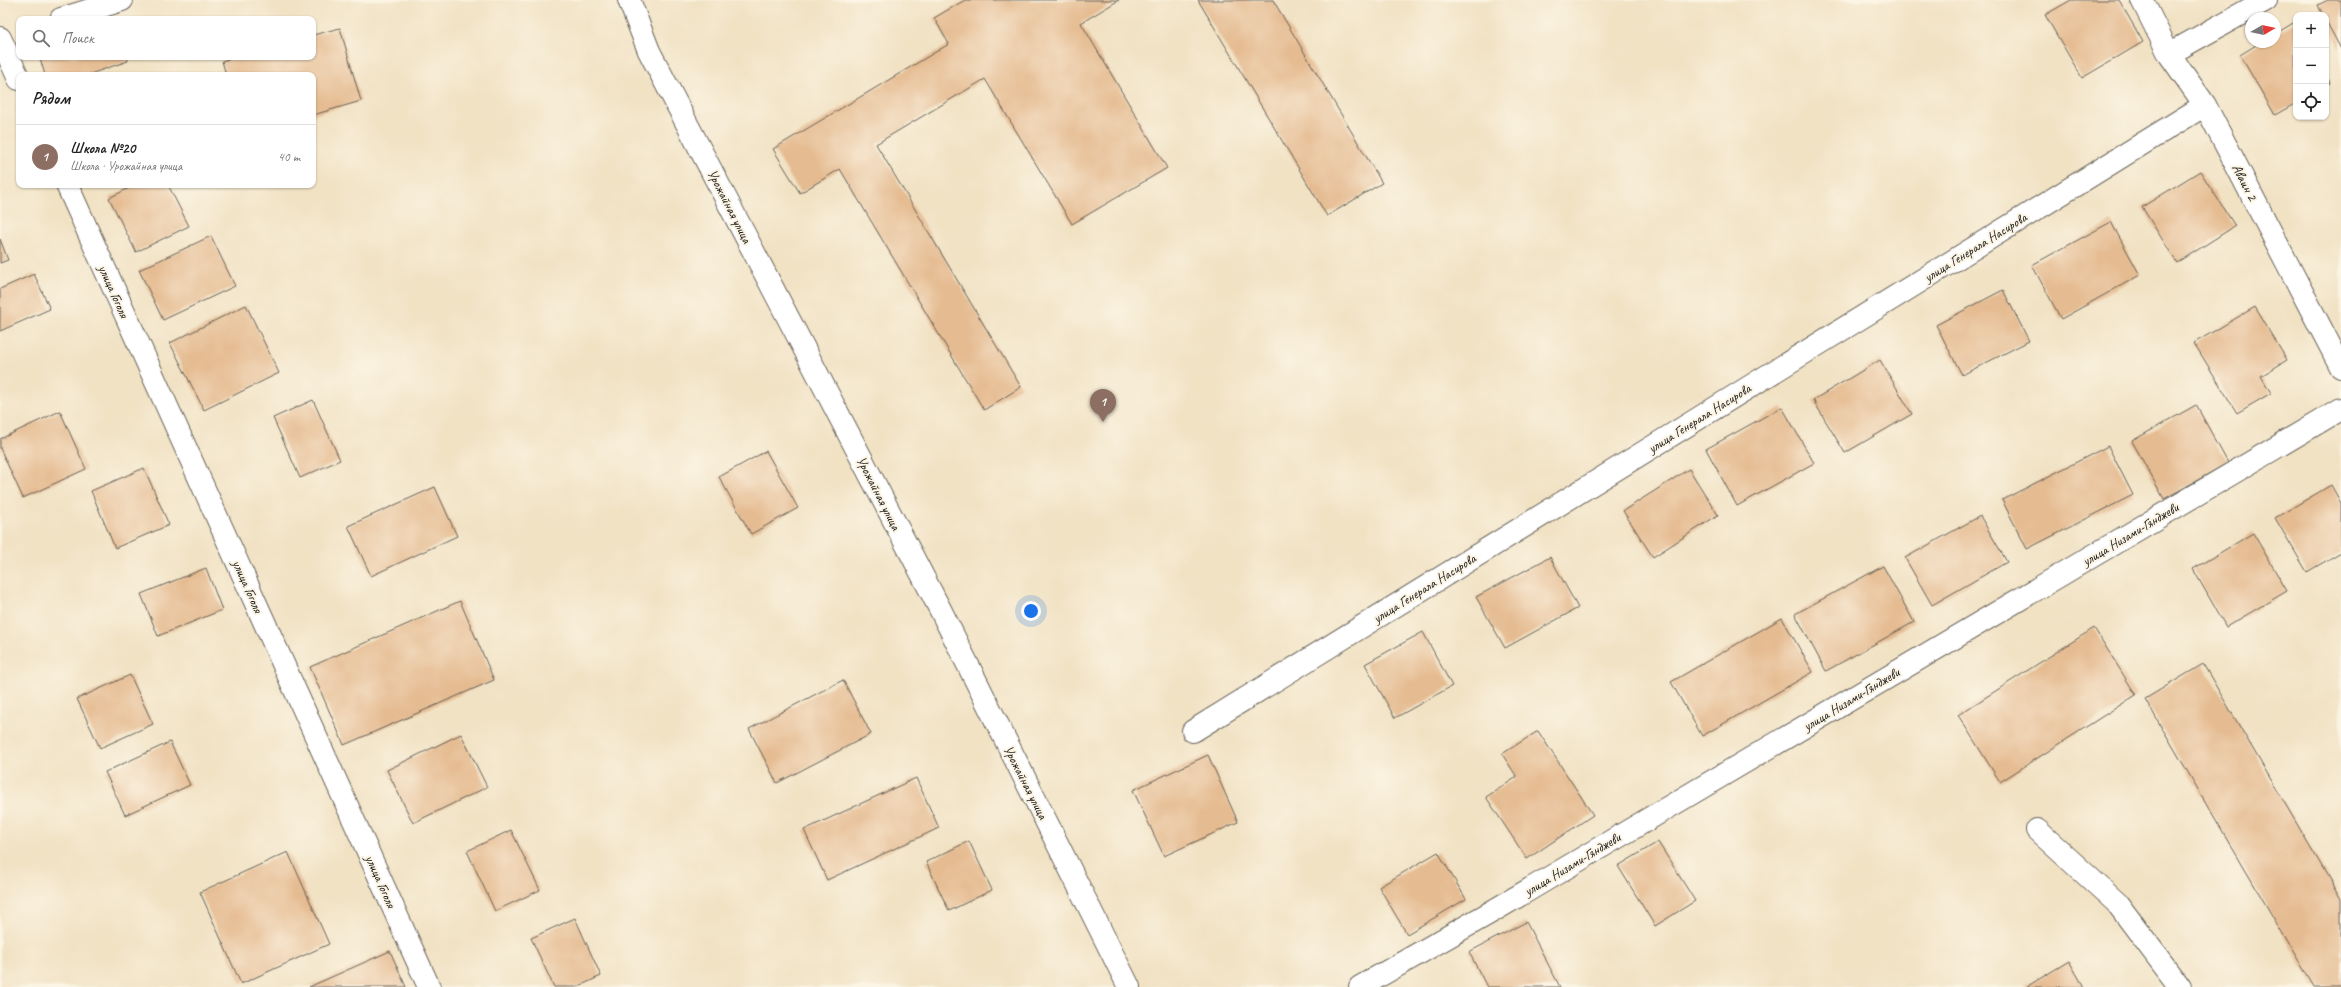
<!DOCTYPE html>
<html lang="ru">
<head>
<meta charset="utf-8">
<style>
	:root { --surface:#fff; --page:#f2f2f2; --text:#222; --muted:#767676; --line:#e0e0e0; --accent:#b5179e }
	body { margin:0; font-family:Caveat,sans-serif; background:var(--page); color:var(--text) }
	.controls { position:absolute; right:12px; top:12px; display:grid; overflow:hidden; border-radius:8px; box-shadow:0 1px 3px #0004 }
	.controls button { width:36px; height:36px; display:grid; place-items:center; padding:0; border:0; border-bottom:1px solid var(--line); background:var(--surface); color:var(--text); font:20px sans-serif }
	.compass { position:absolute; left:2245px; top:12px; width:36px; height:36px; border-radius:50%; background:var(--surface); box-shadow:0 1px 3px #0004; rotate:81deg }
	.you { position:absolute; left:1031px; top:611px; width:14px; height:14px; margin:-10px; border:3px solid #fff; border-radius:50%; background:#1a73e8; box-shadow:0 0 0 6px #1a73e833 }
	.badge { display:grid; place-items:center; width:26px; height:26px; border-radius:50%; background:var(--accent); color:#fff; font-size:13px; font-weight:700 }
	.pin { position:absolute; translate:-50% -33px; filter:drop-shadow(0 1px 2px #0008) }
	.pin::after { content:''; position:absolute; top:21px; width:14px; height:12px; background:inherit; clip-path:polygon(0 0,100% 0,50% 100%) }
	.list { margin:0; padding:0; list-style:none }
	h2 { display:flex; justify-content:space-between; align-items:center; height:52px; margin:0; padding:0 16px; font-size:17px }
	h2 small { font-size:13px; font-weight:400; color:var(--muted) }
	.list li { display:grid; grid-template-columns:26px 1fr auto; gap:12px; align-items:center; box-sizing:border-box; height:64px; padding:0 16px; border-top:1px solid var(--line) }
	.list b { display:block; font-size:15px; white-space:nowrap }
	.list p { margin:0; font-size:13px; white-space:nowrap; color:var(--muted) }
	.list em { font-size:13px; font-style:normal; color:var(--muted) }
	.icon { flex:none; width:22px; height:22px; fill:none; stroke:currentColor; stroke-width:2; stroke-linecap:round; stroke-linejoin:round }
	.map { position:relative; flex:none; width:2341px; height:987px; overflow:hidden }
	.search { position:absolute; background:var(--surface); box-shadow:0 1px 3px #0004; left:16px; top:16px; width:300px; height:44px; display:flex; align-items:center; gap:10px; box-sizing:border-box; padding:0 14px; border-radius:8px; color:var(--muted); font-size:15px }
	.panel { position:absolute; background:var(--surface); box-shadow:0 1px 3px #0004; left:16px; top:72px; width:300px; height:116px; border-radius:8px }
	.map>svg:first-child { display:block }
	.building { fill:#e5bb91 }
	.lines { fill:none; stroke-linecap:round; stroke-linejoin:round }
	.minor-casing { stroke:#676157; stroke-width:24 }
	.minor { stroke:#fff; stroke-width:22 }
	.labels { text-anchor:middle; stroke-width:4; stroke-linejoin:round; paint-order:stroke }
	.street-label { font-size:14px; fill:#1c1c1c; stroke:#fcf5e5 }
</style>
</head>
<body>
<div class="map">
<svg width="2341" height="987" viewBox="0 0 2341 987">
	<rect width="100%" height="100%" fill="#fcf5e5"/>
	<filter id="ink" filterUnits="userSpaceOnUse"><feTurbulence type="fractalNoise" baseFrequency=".025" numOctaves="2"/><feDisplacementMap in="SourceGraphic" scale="8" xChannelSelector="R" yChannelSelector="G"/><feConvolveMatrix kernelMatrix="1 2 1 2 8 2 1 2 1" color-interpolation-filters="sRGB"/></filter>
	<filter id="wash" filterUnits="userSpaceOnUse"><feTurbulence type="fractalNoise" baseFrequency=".012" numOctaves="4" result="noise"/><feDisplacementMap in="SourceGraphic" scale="16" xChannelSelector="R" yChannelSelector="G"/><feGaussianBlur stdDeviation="0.9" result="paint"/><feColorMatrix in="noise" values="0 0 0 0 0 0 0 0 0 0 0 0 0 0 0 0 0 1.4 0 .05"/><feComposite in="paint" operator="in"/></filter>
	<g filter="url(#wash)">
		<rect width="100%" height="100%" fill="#f1e2c4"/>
		<g id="blocks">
			<!-- building -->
			<path class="building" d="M965,0H1119L1081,23L1167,168L1072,224L985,79L876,144L1021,387L984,410L840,169L800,193L773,149L949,44L934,18Z
				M1198,0H1273L1382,183L1327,216Z
				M2071,0H2119L2143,42L2082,78L2045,15Z
				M2328,0H2341V49L2326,21V15H2323L2318,5Z
				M2295,22L2296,103L2275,115L2240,55L2261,42H2275V34Z
				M340,28L361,101L313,115V75H226L222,61L236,57H313V35Z
				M44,57H127L128,61L87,75H45L40,58Z
				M2326,75L2330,83L2326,85Z
				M2200,171L2235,226L2177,263L2142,207Z
				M135,185H168L189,226L136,252L109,198Z
				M2111,222L2140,275L2061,319L2032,265Z
				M211,236L235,286L163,320L139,270Z
				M0,239L8,260L0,263Z
				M34,274L50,309L0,331V289Z
				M2003,290L2029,341L1962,375L1936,325Z
				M246,305L279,373L204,410L170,343Z
				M2255,307L2287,360L2261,376L2271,393L2237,413L2194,343Z
				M1880,360L1912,414L1845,453L1813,400Z
				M313,400L340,460L300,478L273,418Z
				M2196,405L2228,463L2164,499L2132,441Z
				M1782,407L1814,463L1737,506L1706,449Z
				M60,411L86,469L23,498L0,448V439Z
				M2108,446L2133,495L2027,549L2002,500Z
				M766,451L798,508L751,534L719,477Z
				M144,468L169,525L115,548L91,491Z
				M1689,469L1718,515L1653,557L1623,511Z
				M2331,485L2341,503V552L2307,572L2275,518Z
				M435,487L457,536L371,576L348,526Z
				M1980,516L2007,562L1932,605L1905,558Z
				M2253,533L2287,591L2226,627L2193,569Z
				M1550,557L1578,608L1505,648L1476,597Z
				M1883,566L1914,622L1826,671L1795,614Z
				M206,568L222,610L158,636L141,594Z
				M460,601L494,680L344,745L310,667Z
				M1782,618L1813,672L1702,736L1671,682Z
				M2094,628L2136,695L2000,782L1958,715Z
				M1423,632L1452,686L1395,718L1365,664Z
				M2203,664L2341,899V987H2314L2145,699Z
				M130,675L153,724L100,748L77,699Z
				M843,680L871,734L777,783L749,729Z
				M1538,731L1593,815L1527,859L1486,797L1517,777L1502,754Z
				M461,734L487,787L413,823L387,770Z
				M170,742L190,785L125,815L105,772Z
				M1208,755L1238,822L1164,856L1133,790Z
				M916,778L939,828L827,880L804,830Z
				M511,830L540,890L495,911L467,851Z
				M969,841L992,890L949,911L926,862Z
				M1658,842L1695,901L1655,926L1618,866Z
				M288,852L329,944L241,984L200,892Z
				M1438,852L1466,899L1407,934L1379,887Z
				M575,918L601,976L577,987H554L531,938Z
				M1526,922L1560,987H1487L1469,952Z
				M390,951L406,987H309Z
				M2069,961L2084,987H2026Z"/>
		</g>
	</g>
	<g filter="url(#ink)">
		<use href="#blocks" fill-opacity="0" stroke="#676157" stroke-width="1"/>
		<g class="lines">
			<defs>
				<path id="minor" d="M629,0L649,51L941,611L1129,987
					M2142,0L2169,54L2205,105L2341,367
					M61,19L122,0
					M0,38L19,79
					M2169,54L2266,0
					M67,185L429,987
					M1193,731L2205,105
					M2037,830L2117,903L2180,987
					M1360,987L1493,911L2341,409"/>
			</defs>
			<!-- minor casing -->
			<use href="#minor" class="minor-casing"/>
			<!-- minor -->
			<use href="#minor" class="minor"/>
		</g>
	</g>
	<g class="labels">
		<!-- street labels -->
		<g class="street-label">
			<text transform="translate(2245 182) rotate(63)" y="5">Аваин 2</text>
			<text transform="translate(730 206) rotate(63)" y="5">Урожайная улица</text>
			<text transform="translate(1975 247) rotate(-32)" y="5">улица Генерала Насирова</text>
			<text transform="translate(114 291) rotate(66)" y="5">улица Гоголя</text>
			<text transform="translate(1699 418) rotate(-32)" y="5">улица Генерала Насирова</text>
			<text transform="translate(879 493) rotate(63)" y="5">Урожайная улица</text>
			<text transform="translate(2130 534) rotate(-31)" y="5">улица Низами-Гянджеви</text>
			<text transform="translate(248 586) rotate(66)" y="5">улица Гоголя</text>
			<text transform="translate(1424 588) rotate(-32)" y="5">улица Генерала Насирова</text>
			<text transform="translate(1851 699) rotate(-31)" y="5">улица Низами-Гянджеви</text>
			<text transform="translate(1026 782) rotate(63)" y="5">Урожайная улица</text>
			<text transform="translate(1572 864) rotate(-31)" y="5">улица Низами-Гянджеви</text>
			<text transform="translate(381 881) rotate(66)" y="5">улица Гоголя</text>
		</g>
	</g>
</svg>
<div class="controls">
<button>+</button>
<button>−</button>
<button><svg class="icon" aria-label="locate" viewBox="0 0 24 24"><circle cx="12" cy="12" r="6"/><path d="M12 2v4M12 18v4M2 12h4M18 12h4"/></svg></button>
</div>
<svg class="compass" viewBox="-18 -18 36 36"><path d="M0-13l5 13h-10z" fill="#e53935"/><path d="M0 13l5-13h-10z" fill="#767676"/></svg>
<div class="you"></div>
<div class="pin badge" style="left:1103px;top:422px;background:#8d6e63">1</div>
<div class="search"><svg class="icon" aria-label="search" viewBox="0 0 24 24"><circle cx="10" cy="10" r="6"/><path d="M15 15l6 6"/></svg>Поиск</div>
<section class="panel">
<h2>Рядом<small></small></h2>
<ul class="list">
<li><span class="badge" style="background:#8d6e63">1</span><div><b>Школа №20</b><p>Школа · Урожайная улица</p></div><em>40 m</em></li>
</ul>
</section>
</div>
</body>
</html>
